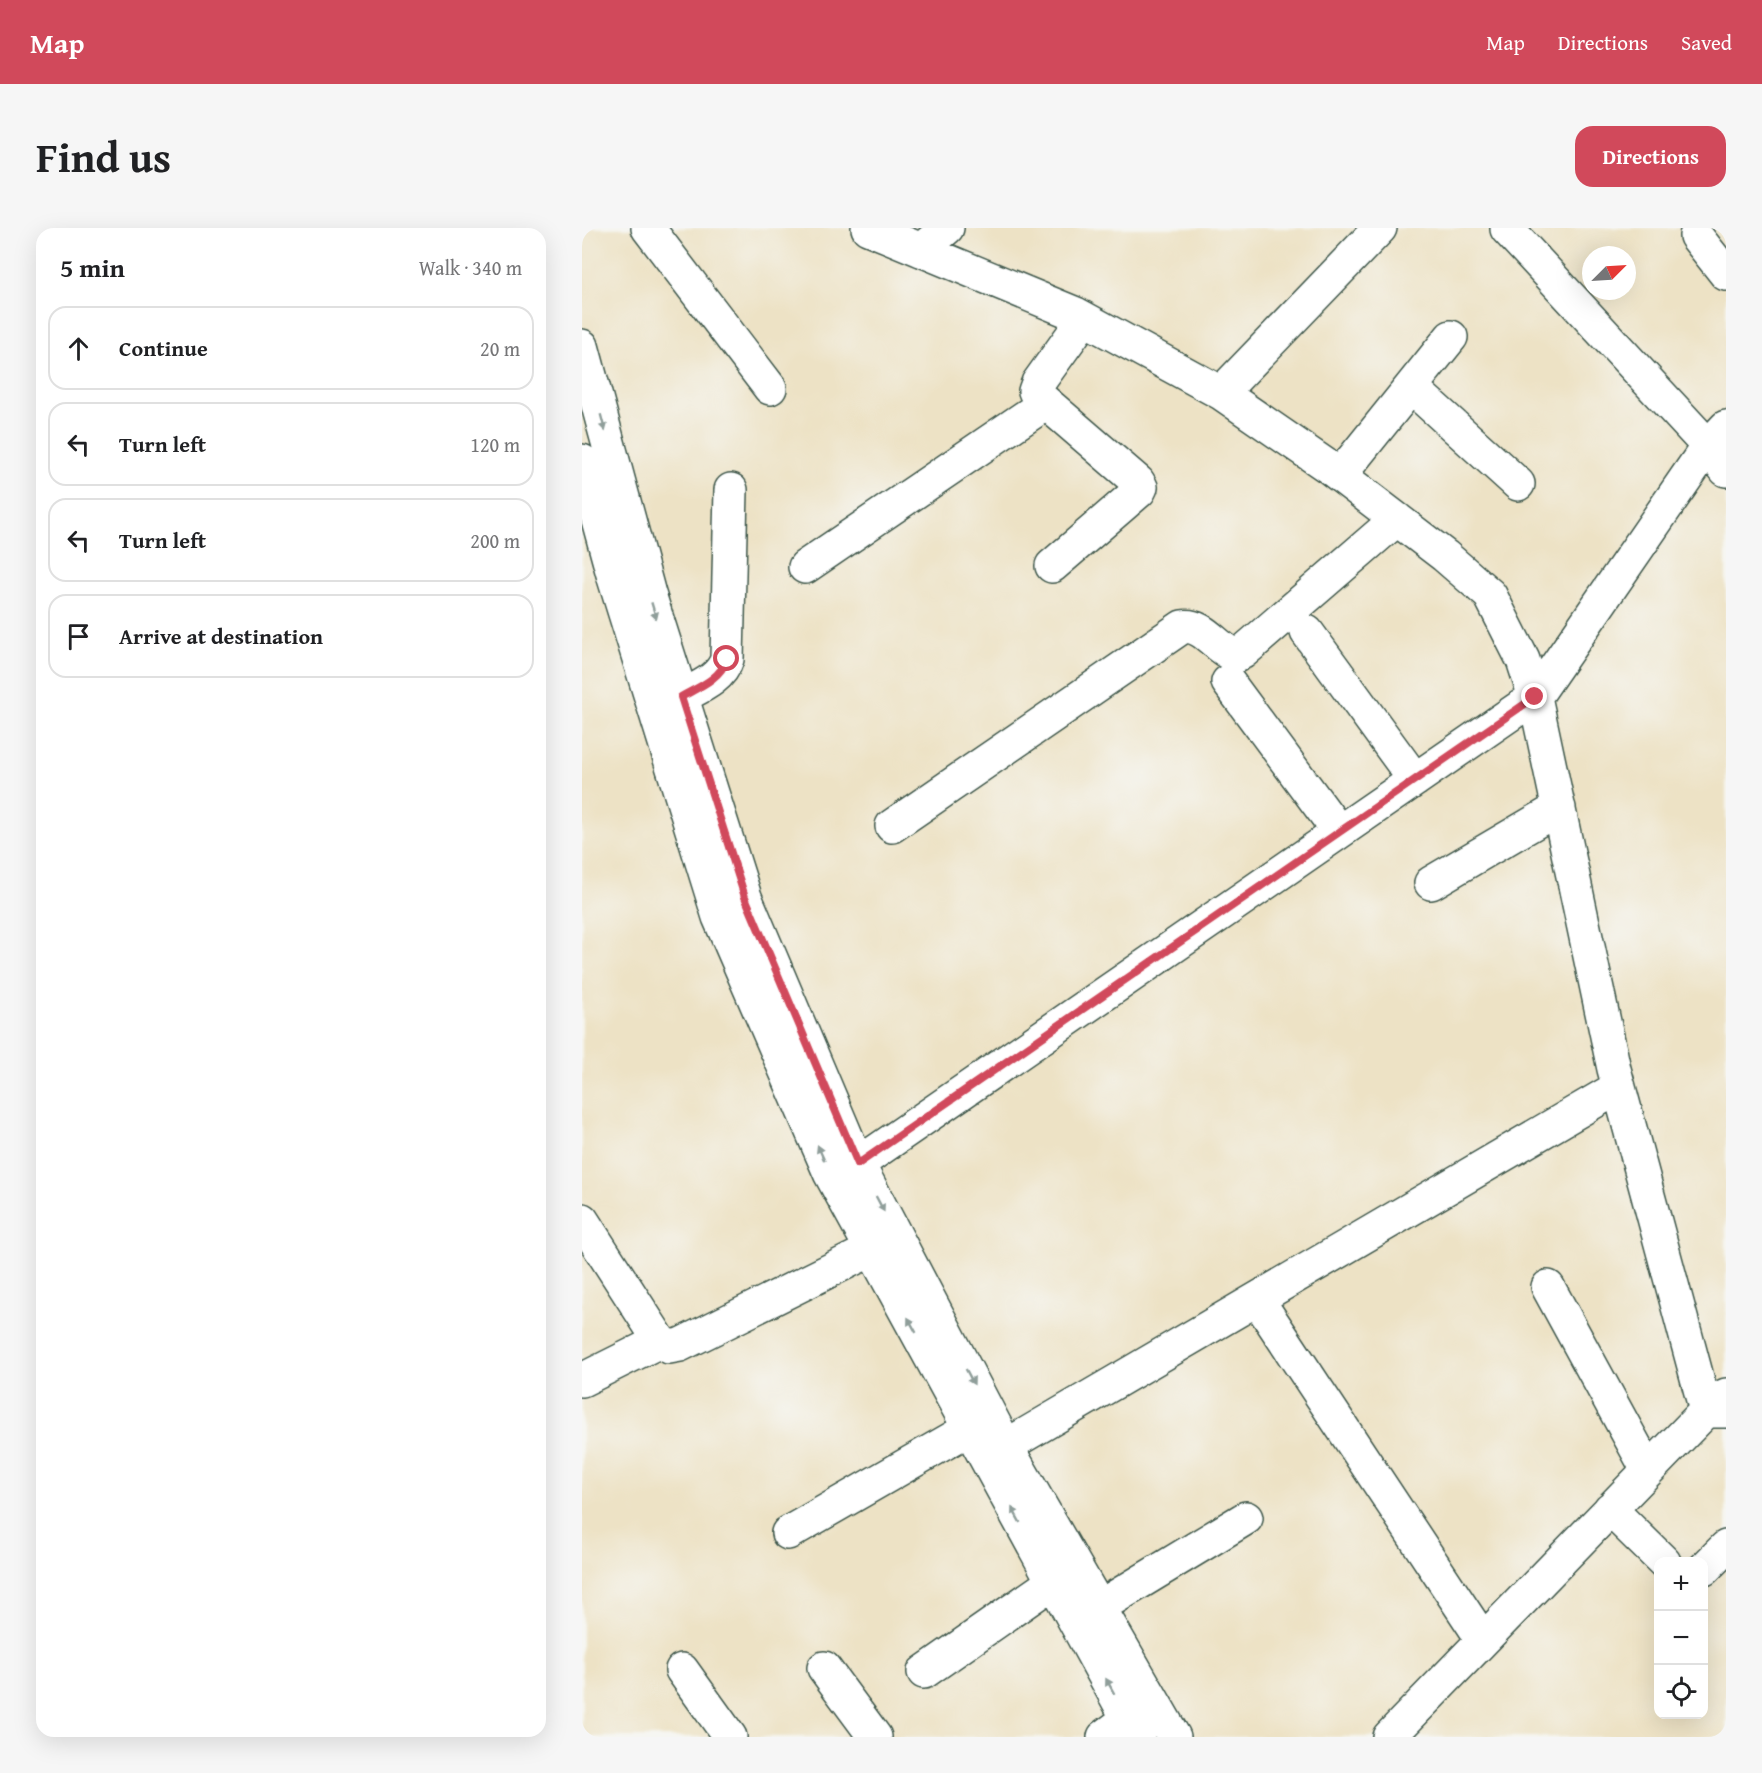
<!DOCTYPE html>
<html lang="en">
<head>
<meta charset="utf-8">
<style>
	:root { --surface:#fff; --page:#f6f6f6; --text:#202124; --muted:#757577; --line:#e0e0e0; --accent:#d1495b }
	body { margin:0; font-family:"Gentium Book Plus",serif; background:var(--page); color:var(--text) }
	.controls { position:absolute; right:18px; bottom:18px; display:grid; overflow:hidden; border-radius:12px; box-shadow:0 6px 24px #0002 }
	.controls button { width:54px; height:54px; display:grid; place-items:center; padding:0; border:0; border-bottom:2px solid var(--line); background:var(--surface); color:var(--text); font:30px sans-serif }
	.compass { position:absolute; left:1000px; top:18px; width:54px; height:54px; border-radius:50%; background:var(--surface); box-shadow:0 6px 24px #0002; rotate:66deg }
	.stop { position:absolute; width:18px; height:18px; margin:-14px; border:4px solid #d1495b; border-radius:50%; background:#fff }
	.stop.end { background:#d1495b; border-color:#fff; box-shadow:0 2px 6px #0008 }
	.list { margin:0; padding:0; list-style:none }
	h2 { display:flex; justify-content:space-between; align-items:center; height:78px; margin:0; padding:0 24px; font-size:26px }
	h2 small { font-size:20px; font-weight:400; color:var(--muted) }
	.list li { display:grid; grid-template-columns:39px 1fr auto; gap:18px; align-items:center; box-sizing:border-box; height:84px; margin:0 12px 12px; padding:0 12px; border:2px solid var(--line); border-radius:18px }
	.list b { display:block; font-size:22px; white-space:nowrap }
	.list em { font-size:20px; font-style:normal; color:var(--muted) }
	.icon { flex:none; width:33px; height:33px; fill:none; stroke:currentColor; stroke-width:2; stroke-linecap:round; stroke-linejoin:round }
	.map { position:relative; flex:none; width:1144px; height:1509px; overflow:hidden; border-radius:18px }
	header { display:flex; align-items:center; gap:36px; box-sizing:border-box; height:84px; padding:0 30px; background:var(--accent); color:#fff }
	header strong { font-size:28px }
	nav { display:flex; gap:33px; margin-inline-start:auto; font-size:21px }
	.intro { display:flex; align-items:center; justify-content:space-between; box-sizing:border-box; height:144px; padding:0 36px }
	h1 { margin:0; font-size:42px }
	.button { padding:15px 27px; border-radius:18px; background:var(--accent); color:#fff; font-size:21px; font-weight:700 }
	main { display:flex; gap:36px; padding:0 36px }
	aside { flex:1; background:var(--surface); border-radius:18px; box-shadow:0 6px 24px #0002 }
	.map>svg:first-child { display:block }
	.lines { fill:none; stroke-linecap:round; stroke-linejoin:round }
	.minor-casing { stroke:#3e564a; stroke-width:36 }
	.major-casing { stroke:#3e564a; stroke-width:36 }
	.minor { stroke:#fff; stroke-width:33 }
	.major { stroke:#fff; stroke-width:33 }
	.oneway { fill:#8f9e9a }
	.route { stroke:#d1495b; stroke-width:8 }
</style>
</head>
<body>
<header>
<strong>Map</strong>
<nav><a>Map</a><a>Directions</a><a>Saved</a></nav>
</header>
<div class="intro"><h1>Find us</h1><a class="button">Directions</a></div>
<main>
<aside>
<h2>5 min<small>Walk · 340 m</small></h2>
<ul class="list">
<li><svg class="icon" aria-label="ahead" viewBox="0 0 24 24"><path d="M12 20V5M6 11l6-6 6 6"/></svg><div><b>Continue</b></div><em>20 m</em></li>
<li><svg class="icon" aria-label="left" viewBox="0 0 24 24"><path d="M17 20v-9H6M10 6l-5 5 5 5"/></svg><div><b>Turn left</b></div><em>120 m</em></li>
<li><svg class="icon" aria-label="left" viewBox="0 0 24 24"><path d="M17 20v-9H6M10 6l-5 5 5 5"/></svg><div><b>Turn left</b></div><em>200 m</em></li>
<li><svg class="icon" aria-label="arrive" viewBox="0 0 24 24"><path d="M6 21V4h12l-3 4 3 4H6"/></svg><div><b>Arrive at destination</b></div></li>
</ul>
</aside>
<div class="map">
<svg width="1144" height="1509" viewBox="0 0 1144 1509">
	<rect width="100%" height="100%" fill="#f6f6f2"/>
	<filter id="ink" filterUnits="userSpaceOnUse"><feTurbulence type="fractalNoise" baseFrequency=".0167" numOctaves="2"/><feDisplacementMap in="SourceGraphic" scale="12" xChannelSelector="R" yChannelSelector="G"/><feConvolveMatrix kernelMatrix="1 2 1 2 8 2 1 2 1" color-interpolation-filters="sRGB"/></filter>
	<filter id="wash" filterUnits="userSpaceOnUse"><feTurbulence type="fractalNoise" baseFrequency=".008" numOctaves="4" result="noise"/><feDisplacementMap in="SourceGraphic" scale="24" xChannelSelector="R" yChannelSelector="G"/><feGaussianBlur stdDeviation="1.35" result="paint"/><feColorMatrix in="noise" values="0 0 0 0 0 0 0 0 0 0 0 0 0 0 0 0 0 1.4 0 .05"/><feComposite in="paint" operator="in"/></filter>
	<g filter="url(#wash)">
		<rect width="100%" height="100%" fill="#ede2c5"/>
	</g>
	<g filter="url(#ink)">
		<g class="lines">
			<defs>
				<path id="minor" d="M66,0L188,160
					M286,0L494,86L639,165L748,240L863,328L908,367L941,432L953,469L1032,841L1124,1183L1144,1167
					M925,1L1126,218L1144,242
					M1114,8L1144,46
					M339,22L365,0
					M829,159L936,256
					M639,165L798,0
					M758,247L869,109
					M470,338L557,263L559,259L556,254L455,167L453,163L456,155L502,91
					M223,339L464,175
					M725,404L833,552
					M646,454L757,604
					M99,469C117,459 139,451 145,431L149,262
					M310,598L600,399C622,395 634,421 654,428L661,424L815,291
					M849,655L977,580
					M276,936L953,469L1126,218L1144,199
					M0,992L78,1113L87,1119L98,1117L289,1022
					M966,1059L1066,1242
					M675,1071L901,1412
					M0,1152L78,1113
					M424,1218L1037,859
					M1028,1281L1082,1334
					M206,1305L387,1201
					M1122,1341L1144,1319
					M517,1379L664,1290
					M242,1440L293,1509
					M100,1442L148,1509
					M342,1444L471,1354
					M522,1509L546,1491
					M807,1509L1124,1183H1144"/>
				<path id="major" d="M0,118L67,366L163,669L276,936L424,1218L592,1509
					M0,233L32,350L137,689L248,945L556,1509"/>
			</defs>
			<!-- minor casing -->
			<use href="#minor" class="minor-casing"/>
			<!-- major casing -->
			<use href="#major" class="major-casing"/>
			<!-- minor -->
			<use href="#minor" class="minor"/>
			<!-- major -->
			<use href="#major" class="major"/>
		</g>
		<!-- one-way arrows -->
		<defs><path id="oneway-solid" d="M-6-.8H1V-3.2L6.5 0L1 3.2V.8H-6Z" transform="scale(1.5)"/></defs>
		<g class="oneway">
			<use href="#oneway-solid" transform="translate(21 195) rotate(75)"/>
			<use href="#oneway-solid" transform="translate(72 383) rotate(73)"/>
			<use href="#oneway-solid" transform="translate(239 925) rotate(-114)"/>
			<use href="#oneway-solid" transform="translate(298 976) rotate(62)"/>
			<use href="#oneway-solid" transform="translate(330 1097) rotate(-119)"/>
			<use href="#oneway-solid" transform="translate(388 1149) rotate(62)"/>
			<use href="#oneway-solid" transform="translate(434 1287) rotate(-119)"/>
			<use href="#oneway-solid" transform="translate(528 1458) rotate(-119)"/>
		</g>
	</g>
	<g class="lines" filter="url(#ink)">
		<!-- route -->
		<path class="route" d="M145,431C138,451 117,459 99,469L163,669L276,936L953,469"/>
	</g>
</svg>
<div class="controls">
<button>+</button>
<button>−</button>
<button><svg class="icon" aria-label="locate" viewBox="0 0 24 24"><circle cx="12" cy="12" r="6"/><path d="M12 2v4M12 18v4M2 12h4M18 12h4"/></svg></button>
</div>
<svg class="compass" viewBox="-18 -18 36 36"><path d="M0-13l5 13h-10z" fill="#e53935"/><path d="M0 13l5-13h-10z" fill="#757577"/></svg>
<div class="stop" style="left:145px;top:431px"></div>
<div class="stop end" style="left:953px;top:469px"></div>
</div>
</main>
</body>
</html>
